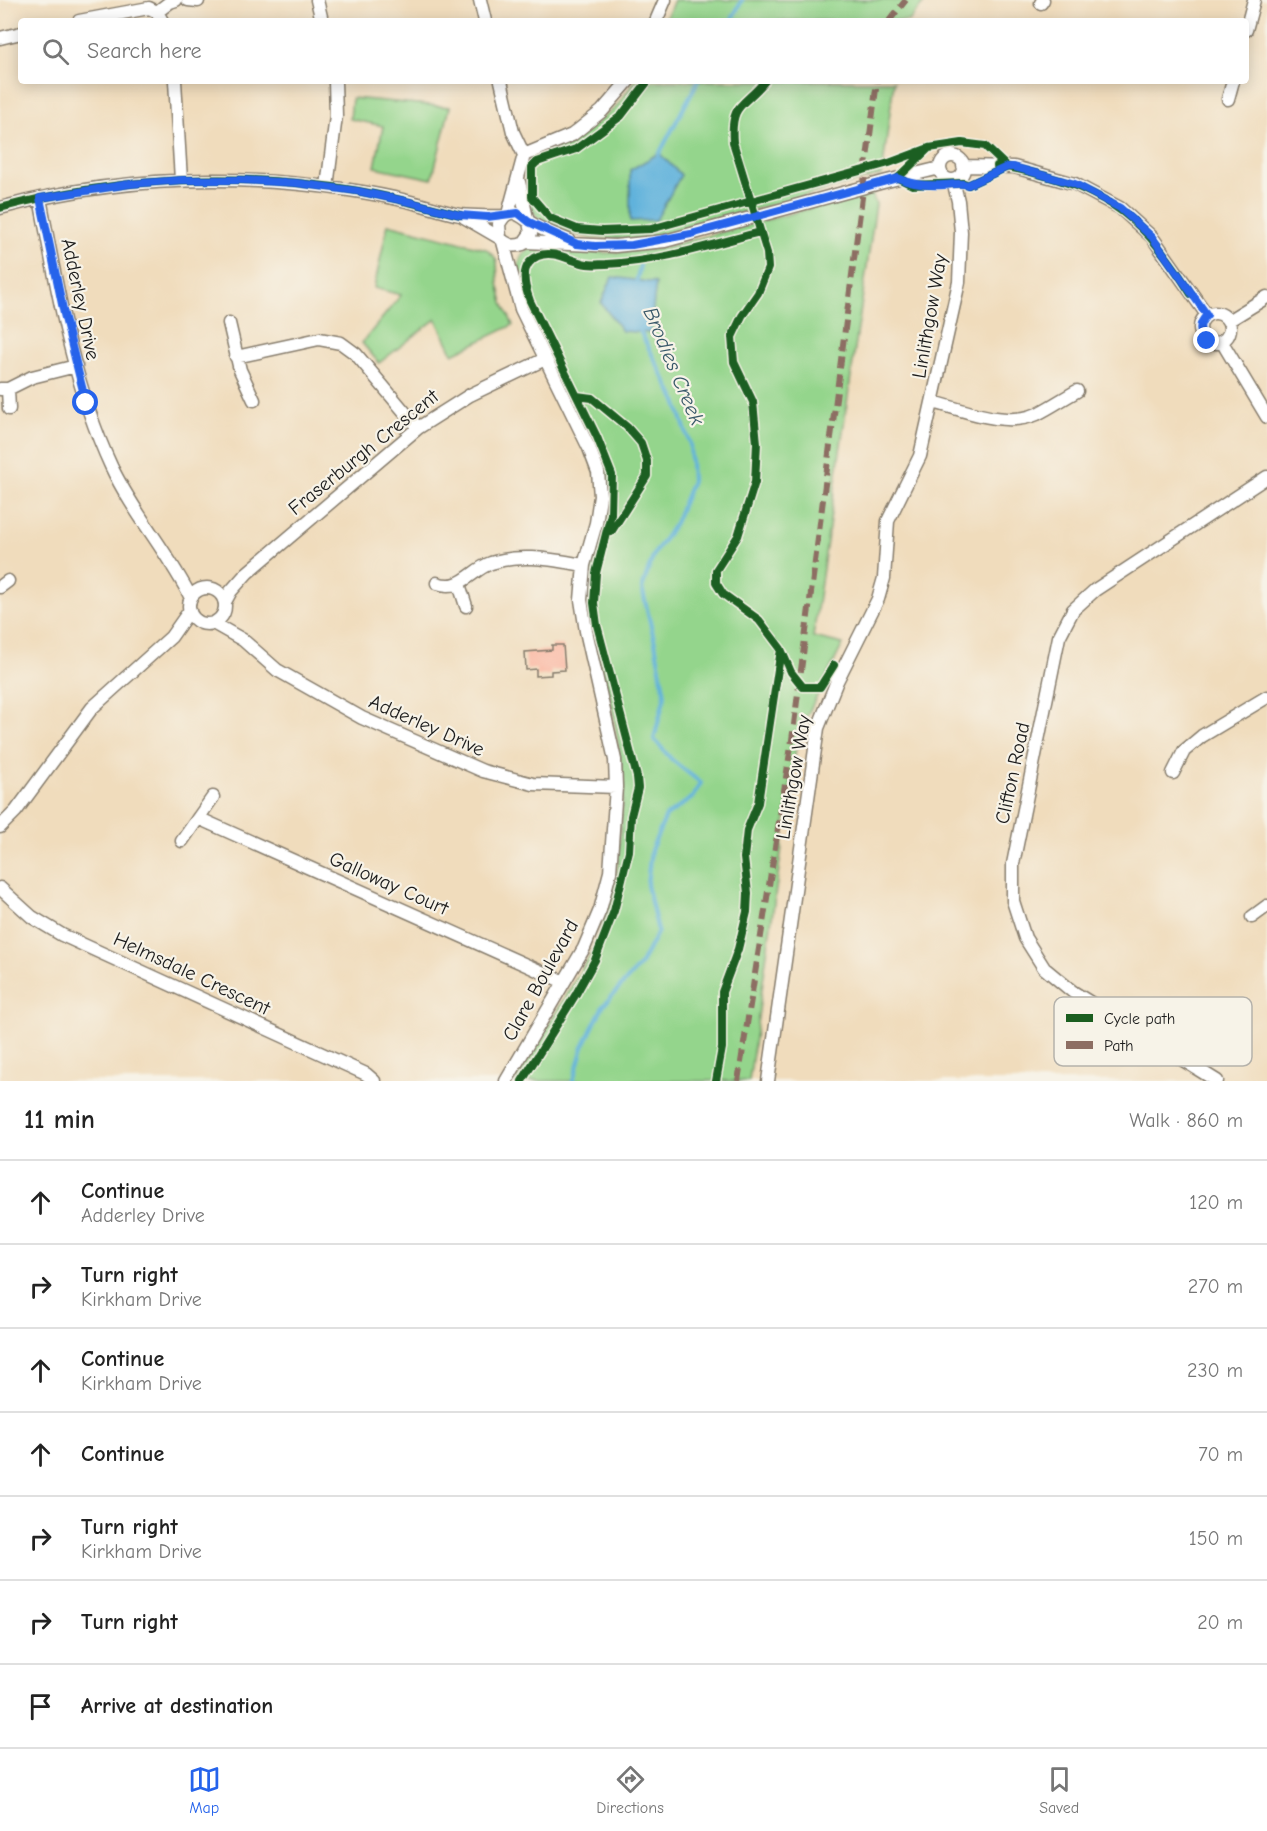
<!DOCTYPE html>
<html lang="en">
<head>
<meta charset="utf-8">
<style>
	:root { --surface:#fff; --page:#f6f6f6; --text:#222; --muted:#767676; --line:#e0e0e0; --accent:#2563eb }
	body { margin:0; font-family:"Comic Neue",sans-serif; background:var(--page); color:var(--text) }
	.stop { position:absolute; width:18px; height:18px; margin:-14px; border:4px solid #2563eb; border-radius:50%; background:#fff }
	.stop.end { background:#2563eb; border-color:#fff; box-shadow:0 2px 6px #0008 }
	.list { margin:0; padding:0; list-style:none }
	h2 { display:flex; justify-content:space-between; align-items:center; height:78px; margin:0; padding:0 24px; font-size:26px }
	h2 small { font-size:20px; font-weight:400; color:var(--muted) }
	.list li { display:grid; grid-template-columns:39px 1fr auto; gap:18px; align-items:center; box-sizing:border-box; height:84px; padding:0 24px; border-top:2px solid var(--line) }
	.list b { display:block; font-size:22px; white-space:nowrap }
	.list p { margin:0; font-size:20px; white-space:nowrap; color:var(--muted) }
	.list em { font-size:20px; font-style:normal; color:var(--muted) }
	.icon { flex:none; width:33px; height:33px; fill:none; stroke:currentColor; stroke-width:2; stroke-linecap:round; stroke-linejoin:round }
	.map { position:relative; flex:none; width:1267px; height:1081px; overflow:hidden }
	.search { position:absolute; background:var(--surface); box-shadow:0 3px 15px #0003; left:18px; right:18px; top:18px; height:66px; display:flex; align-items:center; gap:15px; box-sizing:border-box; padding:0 21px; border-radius:6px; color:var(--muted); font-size:22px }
	.sheet { height:666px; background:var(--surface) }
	nav { display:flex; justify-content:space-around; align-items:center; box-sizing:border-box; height:84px; border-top:2px solid var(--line); background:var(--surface); font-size:16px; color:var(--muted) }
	nav a { display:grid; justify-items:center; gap:3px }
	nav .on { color:var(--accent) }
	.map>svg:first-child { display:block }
	.green { fill:#94d58c; stroke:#587854; stroke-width:1.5 }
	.water { fill:#61b2dc; stroke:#3e677c; stroke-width:1.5 }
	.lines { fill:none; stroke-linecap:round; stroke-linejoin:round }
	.stream { stroke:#61b2dc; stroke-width:4 }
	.building { fill:#fbad96 }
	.minor-casing { stroke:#867c6c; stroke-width:15 }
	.minor { stroke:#fff; stroke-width:12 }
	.quiet { stroke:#8d6e63; stroke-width:6; stroke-dasharray:12 6; stroke-linecap:butt }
	.cycleway-casing { stroke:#f7f3e8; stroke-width:11 }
	.cycleway { stroke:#1b5e20; stroke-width:8 }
	.route { stroke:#2563eb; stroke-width:8 }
	.labels { text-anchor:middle; stroke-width:4.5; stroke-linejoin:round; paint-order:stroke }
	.street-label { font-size:20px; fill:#1c1c1c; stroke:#f7f3e8 }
	.water-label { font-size:21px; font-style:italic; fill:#385869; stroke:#f7f3e8 }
	.key { fill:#f7f3e8; stroke:#b5b2ab; stroke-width:1.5 }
	.key-label { font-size:16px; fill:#1c1c1c }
</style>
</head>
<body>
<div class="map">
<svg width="1267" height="1081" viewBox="0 0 1267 1081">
	<rect width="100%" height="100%" fill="#f7f3e8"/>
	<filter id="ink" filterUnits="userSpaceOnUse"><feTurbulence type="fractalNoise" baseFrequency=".0167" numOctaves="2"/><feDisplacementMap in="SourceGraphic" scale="12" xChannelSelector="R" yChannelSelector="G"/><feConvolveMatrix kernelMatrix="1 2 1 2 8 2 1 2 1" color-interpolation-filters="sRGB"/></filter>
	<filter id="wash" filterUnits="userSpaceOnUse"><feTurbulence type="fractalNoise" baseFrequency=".008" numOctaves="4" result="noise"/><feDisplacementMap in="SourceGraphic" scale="24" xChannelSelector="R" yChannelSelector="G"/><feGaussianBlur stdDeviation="1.35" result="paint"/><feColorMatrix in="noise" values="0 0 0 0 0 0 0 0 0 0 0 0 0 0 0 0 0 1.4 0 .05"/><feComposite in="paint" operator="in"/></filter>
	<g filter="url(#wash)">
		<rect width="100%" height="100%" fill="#f0dcbc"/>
		<!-- green -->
		<path class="green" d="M674,0H926L909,21H665Z
			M635,81H894L882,175L645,239L592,238L557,231L543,224L526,203V165L531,157L576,138L589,129L616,107Z
			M352,98L450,107L432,179L375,167L383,126L350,119Z
			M871,192L876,204L813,637L843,644L804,722L796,747L749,1081H515L591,954L601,928L617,874L624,783L611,699L595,648L587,604L588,572L605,494L527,309C521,289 509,260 531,247L550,246L605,253L658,249Z
			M388,224L486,249L494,256L497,262L498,283L503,303L513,325L453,354L436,319L379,363L362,343L401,295L374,288Z"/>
		<!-- water -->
		<path class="water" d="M659,153L681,175L656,220L630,221V170Z
			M612,277L656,283L650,333L622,331L601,303Z"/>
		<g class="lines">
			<!-- stream -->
			<path class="stream" d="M731,21L742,0
				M658,156L698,81
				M636,284L640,265
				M573,1081L583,1047L603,1006L641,964L658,931L647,885L651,850L666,816L692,798L701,783L672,760L654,739L665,695L655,643L642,588L654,554L675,523L692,481L690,444L676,401L639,329"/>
		</g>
		<g id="blocks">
			<!-- building -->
			<path class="building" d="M552,645H563L565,670L551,671V675L536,676V669L526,670L525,652L552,650Z"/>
		</g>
	</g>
	<g filter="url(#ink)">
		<use href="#blocks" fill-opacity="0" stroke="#867c6c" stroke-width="1.5"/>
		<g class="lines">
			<defs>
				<path id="minor" d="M188,0L198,1
					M317,0L322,21
					M480,0L485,21
					M1041,3L1043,0
					M157,12L170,2L176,0
					M79,21L149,8L157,12L162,21
					M656,21L665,0
					M1246,30L1254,0
					M0,38L21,33
					M175,81L181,180
					M501,81L513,132L524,155
					M1228,99L1233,81
					M940 168a12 12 0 1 1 24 0a12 12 0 1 1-24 0Z
					M963,166L1014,167L1075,184L1120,208L1152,237L1207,315
					M519,182L527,218
					M327,187L336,116L335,81
					M40,198C57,288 72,382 111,466C133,513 168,552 191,598
					M0,208C114,177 232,173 349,190C370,193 391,197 411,202C427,206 444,212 460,215C475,217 490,216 505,216
					M508,214L524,155L572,135L602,111L628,81
					M464,217L500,238
					M529,222L531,233L523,244C514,247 507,246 500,238L499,224C510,204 519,215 531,223C542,230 556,235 568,240
					M503,242L521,309L589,448L598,472L600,496L596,523L584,565L581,600L586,631L615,760L616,787L610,872L600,910L584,948L506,1081
					M525,242L615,246L665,241L887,181L940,168
					M1200 328a15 15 0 1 1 30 0a15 15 0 1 1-30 0Z
					M1228,321L1267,297
					M229,323L240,370L254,400
					M1222,342L1267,417
					M236,357L319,339L341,343L356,354L418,428
					M0,389H8L32,377L76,366
					M8,389L9,409
					M933,402C964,410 1006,428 1037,414C1051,407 1064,398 1077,391
					M437,583C461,592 471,570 491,563C522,553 553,560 584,565
					M459,584L466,606
					M0,587L8,581
					M189 606a18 18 0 1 1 36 0a18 18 0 1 1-36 0Z
					M225,602L231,591L247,573L418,428L470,395L545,359
					M213,623L243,640L277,670L362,718L483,771L533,784L616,787
					M1173,773L1184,751L1202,736L1267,697
					M198,818L564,982
					M0,827L16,811L92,708L171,637L190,610
					M182,841L213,797
					M0,888L32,917L62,935L366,1074L374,1081
					M1252,917L1267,906
					M768,1081L818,728L837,681L878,599L884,578L888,521L920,456L959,282L961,232L958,201L953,180
					M1217,1081L1073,992L1044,968L1025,938L1013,901V864L1059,637L1073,610L1095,590L1267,477"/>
			</defs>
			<!-- minor casing -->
			<use href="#minor" class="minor-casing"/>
			<!-- minor -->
			<use href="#minor" class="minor"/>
			<!-- quiet -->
			<path class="quiet" d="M889,21L906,0
				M738,1081L792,740L877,81"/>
			<defs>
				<path id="cycleway" d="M648,81L621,116L576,149L537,162L532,167V197L550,218L577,229L602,231L651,229L889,163L929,148L962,143L985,146L1007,167L968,185L964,183L912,185L898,178L929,148
					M997,166C1014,167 1030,172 1046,176C1118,196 1153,231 1191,294
					M0,208C116,177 240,171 358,191C392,197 426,206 460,215
					M577,396L592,398L627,427L641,443L647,461V476L611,532
					M781,649L791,672L803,687H820L834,665
					M522,1081L576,994L595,960L614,911L629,851L631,816L638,788L637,777L597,625L594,603L596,573L611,514L612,475L597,437L530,301C524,285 519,265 538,256C554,249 572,262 587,264C593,265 600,264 606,264C658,262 710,245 760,232
					M716,1081L722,1048V992L738,949L747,912L748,893L744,858L747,830L758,803L781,649L759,620L723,594L716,583V570L738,536L755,482L757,443L753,402L734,362L732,337L742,316L758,293L768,268L767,253L733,142C730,102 744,107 765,81"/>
			</defs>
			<!-- cycleway casing -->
			<use href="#cycleway" class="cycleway-casing"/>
			<!-- cycleway -->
			<use href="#cycleway" class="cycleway"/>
		</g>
	</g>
	<g class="lines" filter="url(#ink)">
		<!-- route -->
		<path class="route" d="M86,403L64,314L40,198L130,184L182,180H241L296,183L357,191L410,202L460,215L487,217L518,213L529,222L577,244L595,246L632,245L691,234L898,178C913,185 927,186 944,185C952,185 960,182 968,185L1007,167H1014L1075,184L1120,208L1152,237L1207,315C1198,324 1198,332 1207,341"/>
	</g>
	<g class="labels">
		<!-- street labels -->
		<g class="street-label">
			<text transform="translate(81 299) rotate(78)" y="7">Adderley Drive</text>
			<text transform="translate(929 316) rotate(-80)" y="7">Linlithgow Way</text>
			<text transform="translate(363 452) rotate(-39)" y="7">Fraserburgh Crescent</text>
			<text transform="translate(427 725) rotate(24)" y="7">Adderley Drive</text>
			<text transform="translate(1012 773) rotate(-78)" y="7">Clifton Road</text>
			<text transform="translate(793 777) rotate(-80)" y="7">Linlithgow Way</text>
			<text transform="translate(389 883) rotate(24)" y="7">Galloway Court</text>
			<text transform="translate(192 973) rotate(25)" y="7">Helmsdale Crescent</text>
			<text transform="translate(540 980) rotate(-61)" y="7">Clare Boulevard</text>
		</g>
		<!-- water labels -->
		<g class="water-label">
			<text transform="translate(674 366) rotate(67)" y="7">Brodies Creek</text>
		</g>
	</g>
	<!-- legend -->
	<rect x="1054" y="997" width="198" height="69" rx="9" class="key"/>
	<rect x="1066" y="1014" width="27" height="8" fill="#1b5e20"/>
	<rect x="1066" y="1041" width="27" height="8" fill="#8d6e63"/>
	<g class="key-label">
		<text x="1104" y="1024">Cycle path</text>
		<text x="1104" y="1051">Path</text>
	</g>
</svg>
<div class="stop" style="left:86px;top:403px"></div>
<div class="stop end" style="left:1207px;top:341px"></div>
<div class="search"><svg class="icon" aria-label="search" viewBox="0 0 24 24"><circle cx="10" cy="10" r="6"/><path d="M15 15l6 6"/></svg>Search here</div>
</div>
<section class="sheet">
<h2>11 min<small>Walk · 860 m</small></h2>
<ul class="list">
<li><svg class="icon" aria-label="ahead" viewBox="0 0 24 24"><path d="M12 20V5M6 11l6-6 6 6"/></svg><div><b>Continue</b><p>Adderley Drive</p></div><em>120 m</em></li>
<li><svg class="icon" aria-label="right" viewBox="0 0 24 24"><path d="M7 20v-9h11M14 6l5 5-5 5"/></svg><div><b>Turn right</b><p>Kirkham Drive</p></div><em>270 m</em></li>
<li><svg class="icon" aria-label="ahead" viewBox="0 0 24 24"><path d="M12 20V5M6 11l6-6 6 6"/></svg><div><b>Continue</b><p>Kirkham Drive</p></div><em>230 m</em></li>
<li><svg class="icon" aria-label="ahead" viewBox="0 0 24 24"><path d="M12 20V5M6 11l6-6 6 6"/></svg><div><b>Continue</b></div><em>70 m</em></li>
<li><svg class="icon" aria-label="right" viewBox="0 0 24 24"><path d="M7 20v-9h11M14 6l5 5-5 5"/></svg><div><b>Turn right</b><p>Kirkham Drive</p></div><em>150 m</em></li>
<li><svg class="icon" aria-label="right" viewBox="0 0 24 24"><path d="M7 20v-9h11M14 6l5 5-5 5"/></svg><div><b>Turn right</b></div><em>20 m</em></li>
<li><svg class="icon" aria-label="arrive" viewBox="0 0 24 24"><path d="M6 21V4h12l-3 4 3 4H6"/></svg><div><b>Arrive at destination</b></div></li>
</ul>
</section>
<nav>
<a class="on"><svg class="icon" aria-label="map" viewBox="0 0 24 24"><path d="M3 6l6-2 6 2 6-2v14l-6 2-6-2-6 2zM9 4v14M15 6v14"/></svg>Map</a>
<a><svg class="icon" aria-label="directions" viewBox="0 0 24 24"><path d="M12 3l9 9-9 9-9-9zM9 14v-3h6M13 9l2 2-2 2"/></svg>Directions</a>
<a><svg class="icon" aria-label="saved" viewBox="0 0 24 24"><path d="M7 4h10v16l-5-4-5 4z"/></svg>Saved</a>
</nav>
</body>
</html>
